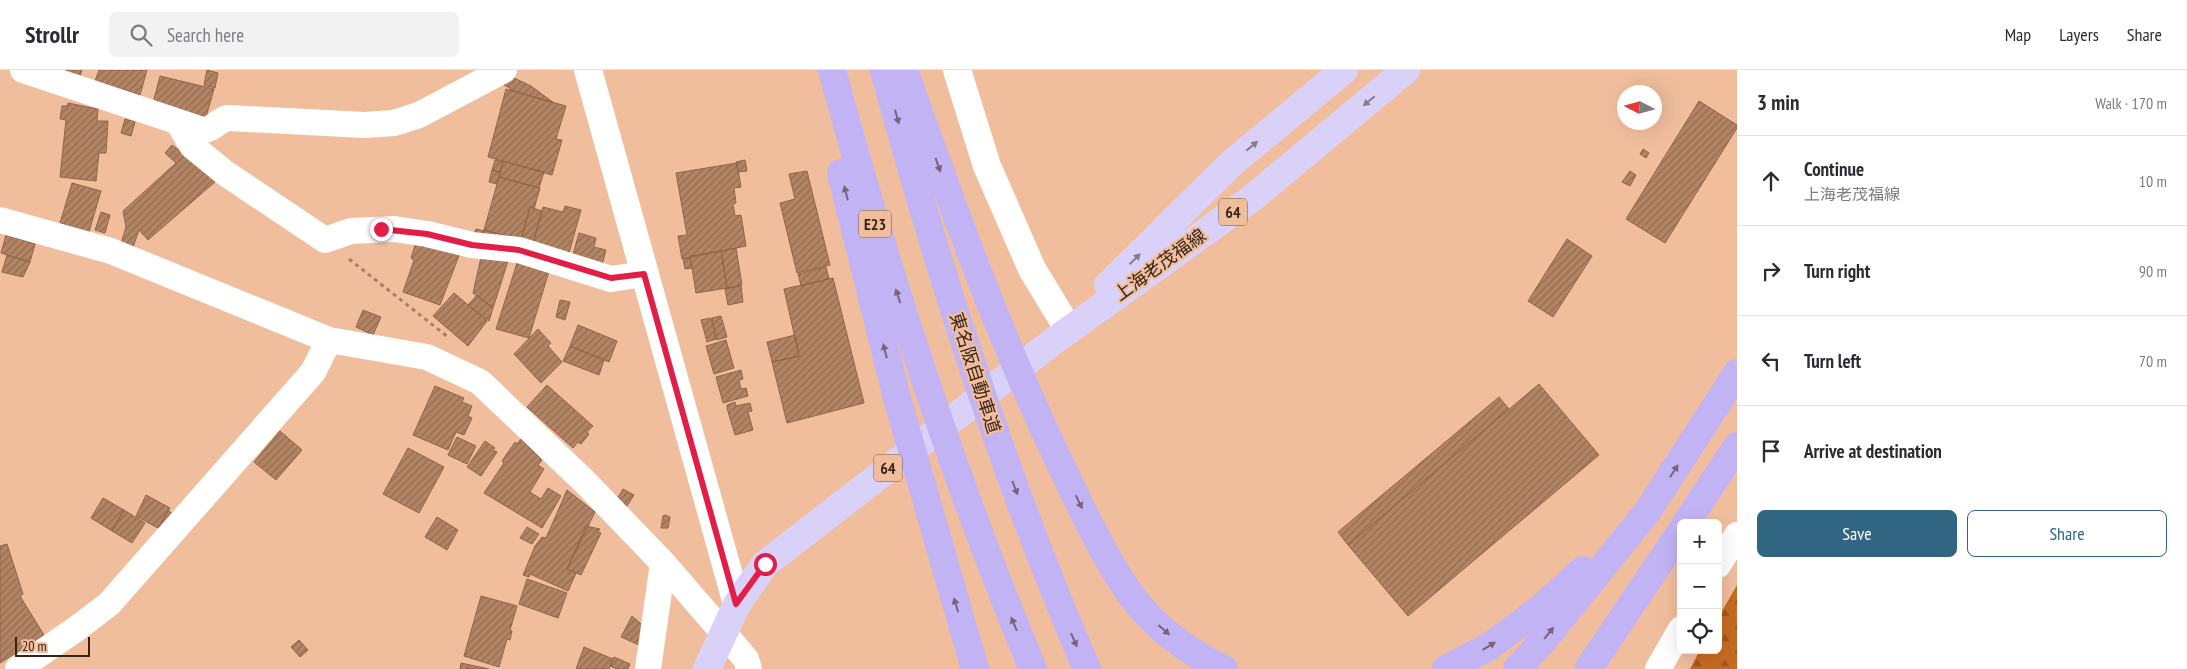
<!DOCTYPE html>
<html lang="en">
<head>
<meta charset="utf-8">
<style>
	:root { --surface:#fff; --page:#f2f2f3; --text:#2b2b33; --muted:#7c7c81; --line:#e1e1e2; --accent:#316682 }
	body { margin:0; font-family:"PT Sans Narrow","Noto Sans JP",sans-serif; background:var(--page); color:var(--text) }
	.controls { position:absolute; right:15px; bottom:15px; display:grid; overflow:hidden; border-radius:8px; box-shadow:0 5px 20px #0002 }
	.controls button { width:45px; height:45px; display:grid; place-items:center; padding:0; border:0; border-bottom:1px solid var(--line); background:var(--surface); color:var(--text); font:25px sans-serif }
	.compass { position:absolute; left:1617px; top:15px; width:45px; height:45px; border-radius:50%; background:var(--surface); box-shadow:0 5px 20px #0002; rotate:276deg }
	.scale { position:absolute; left:15px; bottom:12px; width:75px; box-sizing:border-box; padding-left:5px; border:2px solid #372417; border-top:0; font-size:14px; line-height:18px; white-space:nowrap; color:#372417; -webkit-text-stroke:4px #f1be9d; paint-order:stroke }
	.stop { position:absolute; width:15px; height:15px; margin:-11px; border:4px solid #e11d48; border-radius:50%; background:#fff }
	.stop.end { background:#e11d48; border-color:#fff; box-shadow:0 1px 5px #0008 }
	.list { margin:0; padding:0; list-style:none }
	h2 { display:flex; justify-content:space-between; align-items:center; height:65px; margin:0; padding:0 20px; font-size:21px }
	h2 small { font-size:16px; font-weight:400; color:var(--muted) }
	.list li { display:grid; grid-template-columns:32px 1fr auto; gap:15px; align-items:center; box-sizing:border-box; height:90px; padding:0 20px; border-top:1px solid var(--line) }
	.list b { display:block; font-size:19px; white-space:nowrap }
	.list p { margin:0; font-size:16px; white-space:nowrap; color:var(--muted) }
	.list em { font-size:16px; font-style:normal; color:var(--muted) }
	.actions { display:flex; gap:10px; padding:15px 20px }
	.actions a { flex:1; padding:11px 0; border:1px solid var(--accent); border-radius:8px; text-align:center; font-size:18px; color:var(--accent) }
	.actions .main { background:var(--accent); color:#fff }
	.icon { flex:none; width:28px; height:28px; fill:none; stroke:currentColor; stroke-width:2; stroke-linecap:round; stroke-linejoin:round }
	.map { position:relative; flex:none; width:1737px; height:599px; overflow:hidden }
	header { display:flex; align-items:center; gap:30px; box-sizing:border-box; height:70px; padding:0 25px; background:var(--surface); border-bottom:1px solid var(--line) }
	header strong { font-size:24px }
	nav { display:flex; gap:28px; margin-inline-start:auto; font-size:18px }
	.search { width:350px; height:45px; background:var(--page); display:flex; align-items:center; gap:12px; box-sizing:border-box; padding:0 18px; border-radius:8px; color:var(--muted); font-size:19px }
	main { display:flex }
	aside { flex:1; background:var(--surface) }
	.map>svg:first-child { display:block }
	.forest { fill:url(#forest-firs) }
	.building { fill:url(#building-hatch); stroke:#926446 }
	.lines { fill:none; stroke-linecap:round; stroke-linejoin:round }
	.path { stroke:#a68067; stroke-width:3; stroke-dasharray:4 4; stroke-linecap:butt }
	.street { stroke:#fff; stroke-width:26 }
	.secondary { stroke:#fff; stroke-width:28 }
	.primary { stroke:#dad1f9; stroke-width:28 }
	.highway { stroke:#c2b3f5; stroke-width:28 }
	.oneway { fill:#887a88 }
	.oneway2 { fill:#76647b }
	.route { stroke:#e11d48; stroke-width:6 }
	.labels { text-anchor:middle; stroke-width:4.5; stroke-linejoin:round; paint-order:stroke }
	.shield { fill:#f1be9d; stroke:#6f523f; stroke-width:1 }
	.shield-label { font-size:16px; font-weight:bold; fill:#372417 }
	.street-label { font-size:18px; fill:#372417; stroke:#f1be9d }
</style>
</head>
<body>
<header>
<strong>Strollr</strong>
<div class="search"><svg class="icon" aria-label="search" viewBox="0 0 24 24"><circle cx="10" cy="10" r="6"/><path d="M15 15l6 6"/></svg>Search here</div>
<nav><a>Map</a><a>Layers</a><a>Share</a></nav>
</header>
<main>
<div class="map">
<svg width="1737" height="599" viewBox="0 0 1737 599">
	<defs>
		<pattern id="forest-firs" width="22" height="20" patternUnits="userSpaceOnUse" patternTransform="scale(1.25)"><rect width="22" height="20" fill="#c66c23"/><path d="M5 1l3.5 6h-7zM16 11l3.5 6h-7z" fill="#a2591d"/></pattern>
		<pattern id="building-hatch" width="6" height="6" patternUnits="userSpaceOnUse" patternTransform="scale(1.25)"><rect width="6" height="6" fill="#b38464"/><path d="M-1 1l2-2M0 6l6-6M5 7l2-2" fill="none" stroke="#926c51"/></pattern>
	</defs>
	<rect width="100%" height="100%" fill="#f1be9d"/>
	<!-- forest -->
	<path class="forest" d="M1737,515V599H1690L1700,580H1718V548Z"/>
	<!-- building -->
	<path class="building" d="M53,0H82L78,12Z
		M99,0H147L140,25L95,11Z
		M207,0L218,3L215,18L204,15Z
		M160,6L214,19L206,47L153,33Z
		M510,6L531,16L554,33L510,20V18L500,13Z
		M506,19L566,36L556,69L562,70L552,105L488,87Z
		M1699,31L1737,55V58L1665,173L1626,149Z
		M68,33L98,39L97,51H108L106,83H99L96,111L60,107L66,50L60,49L62,36H67Z
		M125,49L135,52L131,66L121,63Z
		M172,75L207,101L216,111L148,170L139,160L133,177L121,174L126,157L123,141L176,93L165,83Z
		M1643,79L1649,83L1646,88L1640,84Z
		M495,90L503,92L500,102L492,100Z
		M745,90L747,101L738,102L736,92Z
		M503,91L544,102L539,118L499,107Z
		M737,93L741,117L734,118L736,133L733,134L735,146L741,145L746,176L682,189L678,166L687,165L676,103Z
		M492,100L500,102L497,114L489,112Z
		M807,101L830,195L797,203L780,133L795,129L789,104Z
		M1630,101L1636,105L1630,116L1622,112Z
		M499,107L540,118L534,139L530,137L521,170L484,160Z
		M72,113L101,121L89,162L60,153Z
		M565,136L581,140L569,183L533,173L543,137L563,142Z
		M530,137L542,141L533,173L521,170Z
		M101,142L110,145L105,163L95,160Z
		M476,159L484,161L482,168L474,166Z
		M484,160L496,163L494,170L483,167Z
		M579,163L596,168L594,177L606,180L601,199L571,191Z
		M6,165L35,174L30,192L1,183Z
		M1567,169L1592,186L1553,247L1528,231Z
		M416,172L460,183L440,235L403,222L414,190L411,188Z
		M736,178L742,215L727,218L721,181Z
		M721,181L727,218L696,223L690,186Z
		M482,183L509,188L493,238L473,223Z
		M7,185L30,192L23,207L2,202Z
		M690,188L692,198L685,199L683,189Z
		M518,190L549,201L529,268L496,259Z
		M826,197L829,209L801,216L798,204Z
		M833,208L864,333L787,353L772,292L799,286L784,219Z
		M741,216L743,232L728,235L725,219Z
		M454,223L487,251L468,276L433,246Z
		M477,225L493,238L489,251L468,235Z
		M560,230L570,232L565,250L556,247Z
		M363,240L381,247L373,265L356,257Z
		M721,246L727,267L717,270L712,248Z
		M711,248L716,269L707,272L701,250Z
		M578,255L617,271L609,292L570,276Z
		M538,259L551,273L548,276L562,292L541,313L514,284Z
		M795,265L799,286L772,292L767,272Z
		M726,270L734,298L714,304L706,276Z
		M570,276L604,290L599,305L563,291Z
		M741,300L743,309L739,310L741,319L746,318L748,326L723,333L716,307Z
		M1539,314L1599,385L1408,546L1348,475Z
		M547,315L593,356L587,362L589,364L581,374L578,372L573,378L527,337Z
		M435,316L464,328L462,332L472,336L468,346L472,348L464,365L456,362L448,380L413,365Z
		M1499,327L1509,339L1348,475L1338,462Z
		M735,332L736,336L750,333L752,341L748,342L753,360L735,365L727,338V335Z
		M280,361L302,380L276,410L254,392Z
		M457,367L476,376L467,394L448,385Z
		M521,369L542,390L538,395L544,399L530,422L541,429L548,418L561,426L542,458L484,423L504,393L502,391L515,372L517,374Z
		M485,371L495,378L493,380L497,382L481,406L467,397Z
		M408,378L444,397L419,443L383,424Z
		M623,419L634,425L627,436L617,429Z
		M567,420L595,442L567,499L576,503L568,521L530,504L529,507L523,505L535,476L542,467L546,468Z
		M146,425L170,438L158,458L136,446Z
		M103,428L124,440L112,461L91,448Z
		M124,440L145,453L132,473L112,461Z
		M168,441L174,444L158,458Z
		M665,445L670,447L668,458H661L663,446Z
		M437,447L458,460L447,480L425,467Z
		M586,456L600,459L598,462L601,463L581,505L567,499Z
		M527,457L539,464L532,474L520,468Z
		M7,474L23,524L20,526L44,565L0,593V476Z
		M527,509L567,523L558,548L519,534Z
		M481,526L517,536L510,560L512,561L510,570L507,569L499,597L464,586Z
		M632,546L647,559L639,575L621,567Z
		M299,570L308,580L300,587L291,577Z
		M584,577L613,589L609,599H576Z
		M614,587L630,594L628,599H617L610,596Z
		M461,593L489,599H460Z"/>
	<g class="lines">
		<!-- path -->
		<path class="path" d="M349,189L448,267"/>
		<!-- street -->
		<path class="street" d="M23,0L203,60C213,60 218,50 228,48L364,55L394,53L419,45L504,0
			M179,54L192,76L225,103L325,170L351,161L394,159L427,164L472,175L519,180L611,209L644,204
			M0,150L111,181L329,270L427,287L480,312L585,412L663,493L746,589L749,599
			M1718,495L1737,465
			M18,599L76,559L109,534L313,302L329,270
			M648,599L663,493
			M1658,599L1681,559"/>
		<!-- secondary -->
		<path class="secondary" d="M588,0L737,534
			M957,0L987,96L1032,199L1069,260"/>
		<!-- primary -->
		<path class="primary" d="M1108,215L1232,93L1344,0
			M707,599L737,534L765,494L1051,273L1251,129L1406,0"/>
		<!-- highway -->
		<path class="highway" d="M832,0C887,203 952,405 1033,599
			M884,0C939,204 1003,405 1087,599
			M904,0C951,132 998,264 1059,391C1080,436 1102,483 1130,524C1154,557 1188,582 1224,599
			M841,103L897,328L975,599
			M1686,453L1737,376
			M1446,599L1490,576L1541,538L1583,500
			M1517,599L1542,572L1647,442L1737,303
			M1588,599L1681,461"/>
	</g>
	<!-- one-way arrows -->
	<defs><path id="oneway-solid" d="M-6-.8H1V-3.2L6.5 0L1 3.2V.8H-6Z" transform="scale(1.25)"/></defs>
	<g class="oneway">
		<use href="#oneway-solid" transform="translate(1369 31) rotate(140)"/>
		<use href="#oneway-solid" transform="translate(1252 76) rotate(-40)"/>
		<use href="#oneway-solid" transform="translate(1135 189) rotate(-45)"/>
	</g>
	<g class="oneway2">
		<use href="#oneway-solid" transform="translate(897 47) rotate(75)"/>
		<use href="#oneway-solid" transform="translate(938 95) rotate(70)"/>
		<use href="#oneway-solid" transform="translate(846 123) rotate(-104)"/>
		<use href="#oneway-solid" transform="translate(898 226) rotate(-108)"/>
		<use href="#oneway-solid" transform="translate(885 281) rotate(-104)"/>
		<use href="#oneway-solid" transform="translate(1674 401) rotate(-57)"/>
		<use href="#oneway-solid" transform="translate(1015 418) rotate(69)"/>
		<use href="#oneway-solid" transform="translate(1079 432) rotate(64)"/>
		<use href="#oneway-solid" transform="translate(956 535) rotate(-107)"/>
		<use href="#oneway-solid" transform="translate(1014 554) rotate(-112)"/>
		<use href="#oneway-solid" transform="translate(1164 560) rotate(41)"/>
		<use href="#oneway-solid" transform="translate(1549 563) rotate(-51)"/>
		<use href="#oneway-solid" transform="translate(1074 570) rotate(67)"/>
		<use href="#oneway-solid" transform="translate(1489 576) rotate(-31)"/>
	</g>
	<g class="lines">
		<!-- route -->
		<path class="route" d="M381,159L427,164L472,175L519,180L611,208L644,204L736,534L765,494"/>
	</g>
	<g class="labels">
		<!-- shield labels -->
		<g class="shield">
			<rect x="1219" y="128.5" width="28" height="27" rx="4"/>
			<rect x="859" y="140.5" width="32" height="27" rx="4"/>
			<rect x="874" y="384.5" width="28" height="27" rx="4"/>
		</g>
		<g class="shield-label">
			<text x="1233" y="148">64</text>
			<text x="875" y="160">E23</text>
			<text x="888" y="404">64</text>
		</g>
		<!-- street labels -->
		<g class="street-label">
			<text transform="translate(1160 195) rotate(-36)" y="6">上海老茂福線</text>
			<text transform="translate(975 303) rotate(72)" y="6">東名阪自動車道</text>
		</g>
	</g>
</svg>
<div class="controls">
<button>+</button>
<button>−</button>
<button><svg class="icon" aria-label="locate" viewBox="0 0 24 24"><circle cx="12" cy="12" r="6"/><path d="M12 2v4M12 18v4M2 12h4M18 12h4"/></svg></button>
</div>
<svg class="compass" viewBox="-18 -18 36 36"><path d="M0-13l5 13h-10z" fill="#e53935"/><path d="M0 13l5-13h-10z" fill="#7c7c81"/></svg>
<div class="scale">20 m</div>
<div class="stop" style="left:765px;top:494px"></div>
<div class="stop end" style="left:381px;top:159px"></div>
</div>
<aside>
<h2>3 min<small>Walk · 170 m</small></h2>
<ul class="list">
<li><svg class="icon" aria-label="ahead" viewBox="0 0 24 24"><path d="M12 20V5M6 11l6-6 6 6"/></svg><div><b>Continue</b><p>上海老茂福線</p></div><em>10 m</em></li>
<li><svg class="icon" aria-label="right" viewBox="0 0 24 24"><path d="M7 20v-9h11M14 6l5 5-5 5"/></svg><div><b>Turn right</b></div><em>90 m</em></li>
<li><svg class="icon" aria-label="left" viewBox="0 0 24 24"><path d="M17 20v-9H6M10 6l-5 5 5 5"/></svg><div><b>Turn left</b></div><em>70 m</em></li>
<li><svg class="icon" aria-label="arrive" viewBox="0 0 24 24"><path d="M6 21V4h12l-3 4 3 4H6"/></svg><div><b>Arrive at destination</b></div></li>
</ul>
<div class="actions"><a class="main">Save</a><a>Share</a></div>
</aside>
</main>
</body>
</html>
